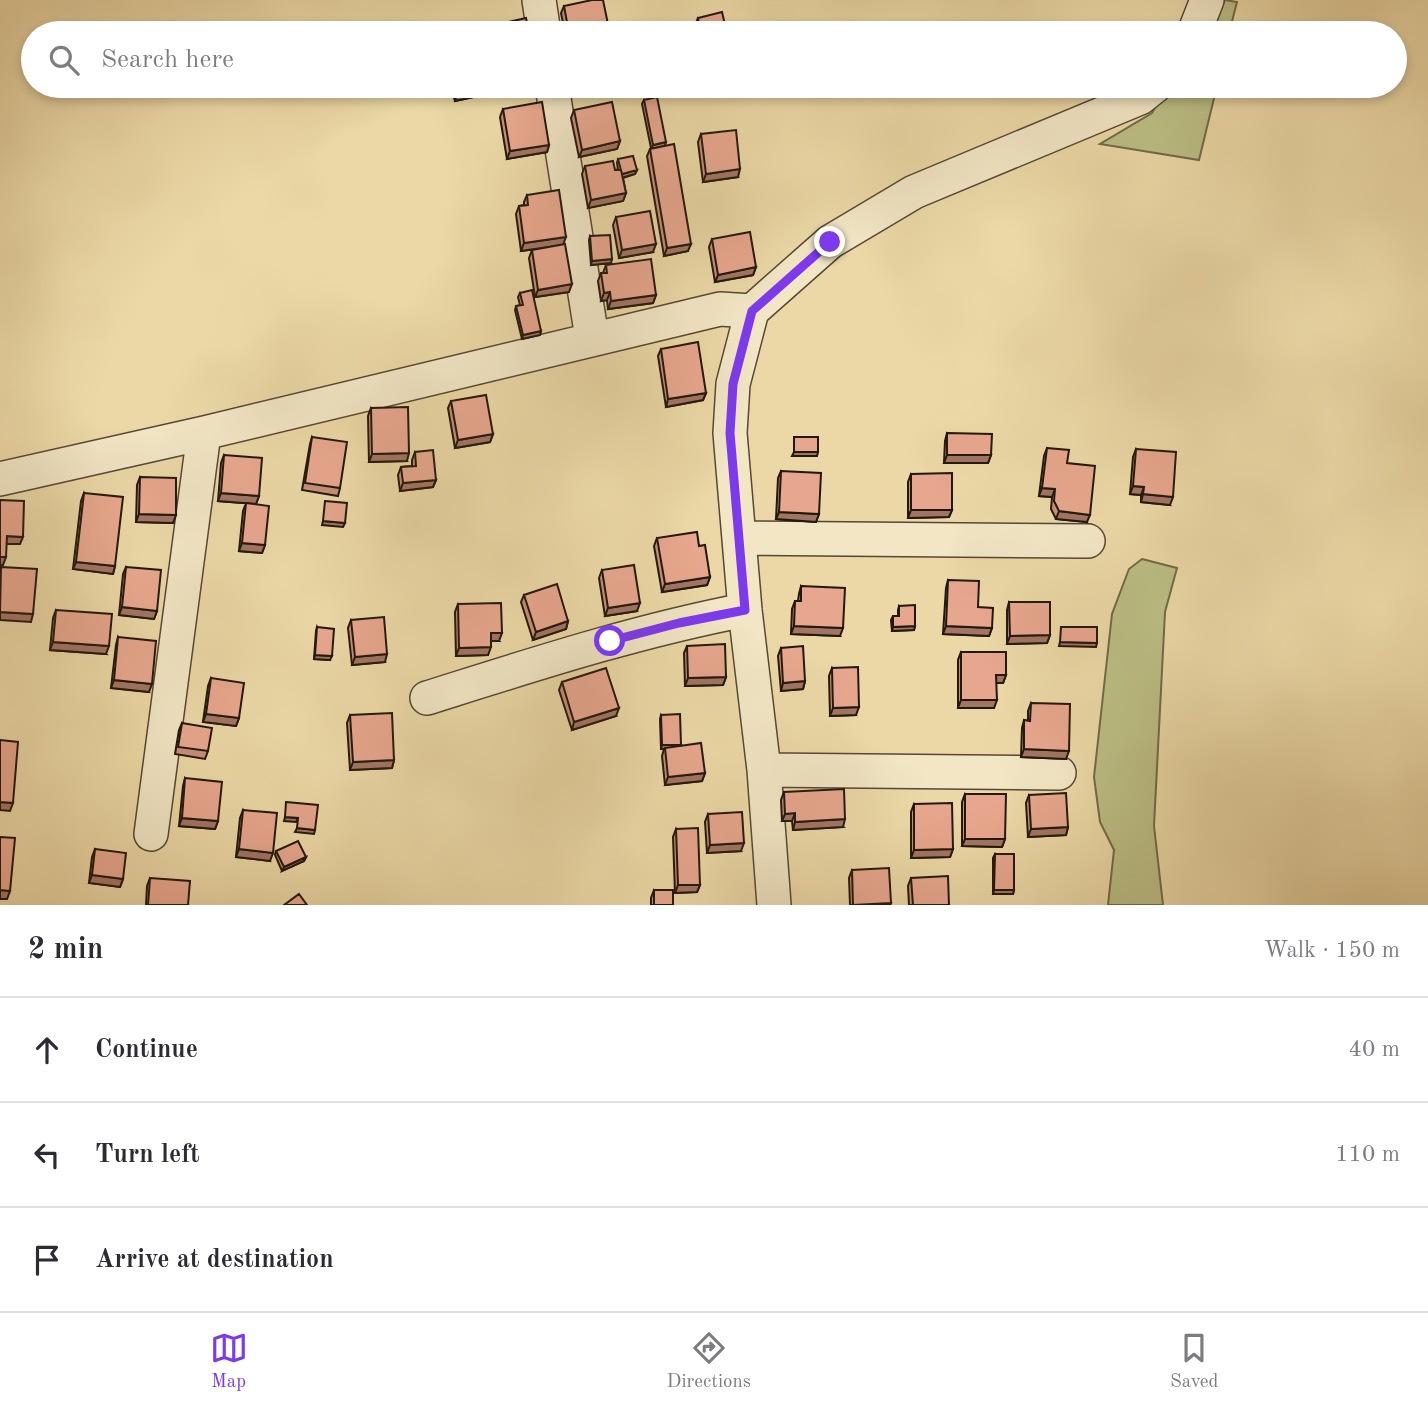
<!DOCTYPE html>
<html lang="en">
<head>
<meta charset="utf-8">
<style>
	:root { --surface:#fff; --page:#f2f2f3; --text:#2b2b33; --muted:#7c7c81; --line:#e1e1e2; --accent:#7c3aed }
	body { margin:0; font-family:"Old Standard TT",serif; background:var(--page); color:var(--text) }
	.stop { position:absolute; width:21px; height:21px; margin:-16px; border:5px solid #7c3aed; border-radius:50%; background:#fff }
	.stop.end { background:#7c3aed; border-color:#fff; box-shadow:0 2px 7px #0008 }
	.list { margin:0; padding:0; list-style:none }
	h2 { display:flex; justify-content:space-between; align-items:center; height:91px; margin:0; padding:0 28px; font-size:30px }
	h2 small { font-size:23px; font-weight:400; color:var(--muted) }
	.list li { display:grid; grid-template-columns:46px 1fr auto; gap:21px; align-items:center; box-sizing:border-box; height:105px; padding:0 28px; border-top:2px solid var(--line) }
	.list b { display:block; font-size:26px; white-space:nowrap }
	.list em { font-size:23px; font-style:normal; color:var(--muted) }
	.icon { flex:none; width:38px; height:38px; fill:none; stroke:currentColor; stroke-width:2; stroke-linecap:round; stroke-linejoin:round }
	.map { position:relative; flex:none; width:1428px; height:905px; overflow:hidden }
	.search { position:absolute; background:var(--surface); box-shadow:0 4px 10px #0003; left:21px; right:21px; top:21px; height:77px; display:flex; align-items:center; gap:18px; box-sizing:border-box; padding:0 24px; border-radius:38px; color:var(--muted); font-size:26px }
	.sheet { height:406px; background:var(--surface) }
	nav { display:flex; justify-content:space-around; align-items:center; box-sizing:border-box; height:98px; border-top:2px solid var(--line); background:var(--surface); font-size:19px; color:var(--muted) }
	nav a { display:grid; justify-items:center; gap:4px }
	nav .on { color:var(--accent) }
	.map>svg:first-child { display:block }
	.green { fill:#bbbe84; stroke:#6f6b49; stroke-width:2 }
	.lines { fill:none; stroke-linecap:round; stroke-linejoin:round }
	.minor-casing { stroke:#554834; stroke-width:36 }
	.minor { stroke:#f2e6c5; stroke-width:33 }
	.wall { fill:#c7907a; stroke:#23180e; stroke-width:2 }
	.shaded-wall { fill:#a27563; stroke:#23180e; stroke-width:2 }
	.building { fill:#e7a78e; stroke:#23180e; stroke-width:2 }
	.route { stroke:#7c3aed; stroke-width:9 }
</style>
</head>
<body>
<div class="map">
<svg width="1428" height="905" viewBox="0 0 1428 905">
	<rect width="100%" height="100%" fill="#ebd8a6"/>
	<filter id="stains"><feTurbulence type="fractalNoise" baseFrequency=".00286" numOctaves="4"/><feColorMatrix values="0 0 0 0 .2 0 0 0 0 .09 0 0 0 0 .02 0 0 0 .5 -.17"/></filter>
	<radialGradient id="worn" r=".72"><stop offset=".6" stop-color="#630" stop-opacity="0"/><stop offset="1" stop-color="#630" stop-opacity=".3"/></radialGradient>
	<!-- green -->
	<path class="green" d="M1225,0L1237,2L1229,33H1208Z
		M1172,86H1217L1199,160L1100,144L1152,113L1166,89Z
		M1142,559L1177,568L1165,612L1154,826L1163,905H1108L1114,850L1100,822L1094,777L1112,614L1129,569Z"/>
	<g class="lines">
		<defs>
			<path id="minor" d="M539,0L544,33
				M1194,33L1207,0
				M552,86L592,338
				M0,479L204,433L720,309L752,311
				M739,538L1088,541
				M427,698C532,665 636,631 745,610
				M764,770L1059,773
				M151,834L204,433
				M774,905L764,770L745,610L730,433L733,384L752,311L830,242L914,192L1140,98L1155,86"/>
		</defs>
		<!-- minor casing -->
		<use href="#minor" class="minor-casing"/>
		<!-- minor -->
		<use href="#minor" class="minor"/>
	</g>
	<!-- wall -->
	<path class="wall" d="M564,6L607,33H565L561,13Z
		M698,18L727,33H696L695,25Z
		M454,86L475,93L474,97L455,101L452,90Z
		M644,100L665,146L688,251L664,256L647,156L650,149L651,148L642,104Z
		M503,109L549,145L547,152L507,159L500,117Z
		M574,110L620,141L617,149L579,157L571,118Z
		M701,134L738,177L703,182L698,142Z
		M618,159L637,170L635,174L623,178L626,193L623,201L588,208L582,174L585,166L618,170L617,163Z
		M527,195L563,245L569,292L535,297L529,258L532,250L546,248L521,251L516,214L519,206L524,205V202Z
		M616,217L653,252L619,258L613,225Z
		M590,236L611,263L591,265L589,240Z
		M712,239L756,267L753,275L715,282L709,247Z
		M606,265L656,295L653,303L608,309L607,300L601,301L598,281L601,273H603Z
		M520,293L541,331L540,335L522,339L515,310L516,306L520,305L518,297Z
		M661,349L706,393L703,400L666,407L658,356Z
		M451,401L493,434L490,442L455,448L448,408Z
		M371,408L407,461L369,462L368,416Z
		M947,433L991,455L988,463H944L945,441Z
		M312,437L340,488L338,496L302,490L310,444Z
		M1047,448L1067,463L1087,522L1056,519L1051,509L1052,497L1039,496L1044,456Z
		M1136,449L1170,505L1141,502V495L1130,494L1133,457Z
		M415,452L436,480L433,487L400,491L398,475L401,467L412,466V460Z
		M224,455L259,496L256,504L218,501L221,463Z
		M781,471L819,514L816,522L776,519L778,478Z
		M911,474L952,510L949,517L908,518V482Z
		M140,477L173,523L136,522L137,485Z
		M84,493L115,566L113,574L73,569L81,501Z
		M246,503L265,545L262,553L239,551L243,511Z
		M657,538L699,546L710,577L707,585L662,592L654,546Z
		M126,567L157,611L154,619L119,615L123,574Z
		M602,570L637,611L605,616L599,578Z
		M948,580L978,607L992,628L989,636L943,634L946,588Z
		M801,586L840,636L791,634L792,609L795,601H798L799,594Z
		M524,595L568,621L566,629L533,640L521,602Z
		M1009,602L1050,635L1047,643L1007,644V610Z
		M458,604L499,641H491L488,655L456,656L455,612Z
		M899,606L915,626L914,630L892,631L891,620L893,616H898V610Z
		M56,610L106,654L50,650L53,618Z
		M351,620L385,662L352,665L348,628Z
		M317,627L330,660L314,659L316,631Z
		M118,637L149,692L111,688L116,645Z
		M687,646L726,677L723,685L685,686L684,653Z
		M781,648L805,681L803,689L781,691L778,656Z
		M961,652L1006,675L1003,683H996L994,708H958V660Z
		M832,668L856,715L830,716L829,676Z
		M211,678L239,718L236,726L203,722L208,686Z
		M562,682L616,716L572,730L559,690Z
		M1031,703L1066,759L1021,757L1022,728L1024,720L1028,721V711Z
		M350,715L394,760L392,768L350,770L347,723Z
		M661,715L681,745L705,773L702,781L665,785L662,756L664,749H661L660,719Z
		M182,723L208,751L205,759L175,754L179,730Z
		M185,778L218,821L215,829L179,826L183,786Z
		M784,792L843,827L793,830L792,821H782L781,800Z
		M965,794L1005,839L1002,847L962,846V802Z
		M1029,795L1068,827L1066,835L1028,837L1026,803Z
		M914,804L953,849L950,857L911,858V812Z
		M243,810L270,861L236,857L240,818Z
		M708,814L741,851L707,853L705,822Z
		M676,829L700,885L697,892L675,893L673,837Z
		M95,849L123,879L120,887L89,883L92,857Z
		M276,851L306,857L304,861L282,871L275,855Z
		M995,854L1014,890L1013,894H993V858Z
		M852,870L891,903L890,905H850L849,878Z
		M150,878L188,905H146L147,886Z
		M911,878L949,905H909L908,886Z
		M654,890L673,905H651V898Z"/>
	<!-- shaded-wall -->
	<path class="shaded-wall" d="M609,29L607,33H586Z
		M580,86H592L579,89Z
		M475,93L474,97L455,101L456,97Z
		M620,141L617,149L579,157L582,150Z
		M666,142L665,146L651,149L653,145Z
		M549,145L547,152L507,159L510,151Z
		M740,169L738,177L703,182L706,174Z
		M637,170L635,174L621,178L622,174Z
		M626,193L623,201L588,208L591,200Z
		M566,237L563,245L521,251L524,243Z
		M656,244L653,252L619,258L622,250Z
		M691,244L688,251L664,256L667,248Z
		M612,259L611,263L591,265L592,261Z
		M756,267L753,275L715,282L718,275Z
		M572,284L569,292L535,297L538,290Z
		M610,292L607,300L601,301L604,293Z
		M656,295L653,303L608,309L611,301Z
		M541,331L540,335L522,339L523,335Z
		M706,393L703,400L666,407L668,399Z
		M493,434L490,442L455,448L458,440Z
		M794,452H818L817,456H792Z
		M409,453L407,461L369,462L372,454Z
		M947,455H991L988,463H944Z
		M436,480L433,487L400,491L403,483Z
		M1133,486L1144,487L1141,495L1130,494Z
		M1042,488L1055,489L1052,497L1039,496Z
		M221,493L259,496L256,504L218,501Z
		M1143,494L1173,497L1170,505L1141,502Z
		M911,510H952L949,517L908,518Z
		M1059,511L1090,515L1087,522L1056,519Z
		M779,512L819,514L816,522L776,519Z
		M139,514L176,515L173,523L136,522Z
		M323,521L345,523L343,527L322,525Z
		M7,536L23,537L20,544H4Z
		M242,543L265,545L262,553L239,551Z
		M0,557H6L3,565H0Z
		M76,562L115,566L113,574L73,569Z
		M710,577L707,585L662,592L665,584Z
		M640,603L637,611L605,616L608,608Z
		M122,607L157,611L154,619L119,615Z
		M0,612L33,614L31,622L0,620Z
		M568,621L566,629L533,640L536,632Z
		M794,626L843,628L840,636L791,634Z
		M915,626L914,630L892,631L893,627Z
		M946,626L992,628L989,636L943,634Z
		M491,633H502L499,641H488Z
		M1050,635L1047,643L1007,644L1010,636Z
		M53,642L109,646L106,654L50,650Z
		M1060,642L1097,643L1096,647L1059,646Z
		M491,647L488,655L456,656L459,648Z
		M387,654L385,662L352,665L355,657Z
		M315,655L332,656L330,660L314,659Z
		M996,675H1006L1003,683H993Z
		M726,677L723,685L685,686L688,678Z
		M114,680L152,684L149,692L111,688Z
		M805,681L803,689L781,691L783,683Z
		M961,700H997L994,708H958Z
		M859,707L856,715L830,716L833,708Z
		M619,708L616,716L572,730L574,722Z
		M206,714L239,718L236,726L203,722Z
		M662,745H681L679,749H661Z
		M1024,749L1069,751L1066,759L1021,757Z
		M394,760L392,768L350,770L353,762Z
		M705,773L702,781L665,785L668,777Z
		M0,802L13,803L10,811L0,810Z
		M795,813L792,821H782L785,814Z
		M285,817L298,818L296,822L284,821Z
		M182,818L218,821L215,829L179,826Z
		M845,819L843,827L793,830L795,822Z
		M1068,827L1066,835L1028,837L1031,829Z
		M297,828L315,830L314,834L295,832Z
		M965,839H1005L1002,847L962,846Z
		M744,843L741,851L707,853L710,845Z
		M239,849L273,853L270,861L236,857Z
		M953,849L950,857L911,858L914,850Z
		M306,857L304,861L282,871L284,867Z
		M92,875L123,879L120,887L89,883Z
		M678,885H700L697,892L675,893Z
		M0,890L10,891L7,899H0Z
		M994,890H1014L1013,894H993Z
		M891,903L890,905H853Z"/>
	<!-- building -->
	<path class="building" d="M592,0H603L609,29L586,33H569L564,6Z
		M722,12L727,33H701L698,18Z
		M526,18L529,33H492L491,26Z
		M454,86H474L475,93L456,97Z
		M657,97L666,142L653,145L644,100Z
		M542,102L549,145L510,151L503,109Z
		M612,102L620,141L582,150L574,110Z
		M736,130L740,169L706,174L701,134Z
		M674,144L691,244L667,248L650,149Z
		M633,156L637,170L622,174L618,159Z
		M613,161L615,170H621L626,193L591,200L585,166Z
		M559,190L566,237L524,243L519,206L528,205L527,195Z
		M650,211L656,244L622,250L616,217Z
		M750,232L756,267L718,275L712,239Z
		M610,235L612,259L592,261L590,236Z
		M565,244L572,284L538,290L532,250Z
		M651,259L656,295L611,301L610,292L604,293L601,273H607L606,265Z
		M532,290L541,331L523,335L516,306L523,305L520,293Z
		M698,342L706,393L668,399L661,349Z
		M486,395L493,434L458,440L451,401Z
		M408,407L409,453L372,454L371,408Z
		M947,433L992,434L991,455H947Z
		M312,437L347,442L340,488L305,483Z
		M794,437H818V452H794Z
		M1047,448L1069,450L1067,463L1095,466L1090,515L1059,511L1054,501L1055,489L1042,488Z
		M1136,449L1176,452L1173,497L1143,494L1144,487L1133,486Z
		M433,450L436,480L403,483L401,467L416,466L415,452Z
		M224,455L262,458L259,496L221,493Z
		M781,471L821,473L819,514L779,512Z
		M952,473V510H911V474Z
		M140,477L176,478V515L139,514Z
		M84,493L123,497L115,566L76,562Z
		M0,500L24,501L23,537L7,536L6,557H0Z
		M325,501L347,503L345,523L323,521Z
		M246,503L269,506L265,545L242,543Z
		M697,532L699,546L705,545L710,577L665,584L657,538Z
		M634,565L640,603L608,608L602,570Z
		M1,567L37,569L33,614L0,612Z
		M126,567L161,570L157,611L122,607Z
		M948,580L979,581L978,607L993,608L992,628L946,626Z
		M557,584L568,621L536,632L524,595Z
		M801,586L845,588L843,628L794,626L795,601H801Z
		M1009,602H1050V635L1010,636Z
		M501,603L502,633H491V647L459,648L458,604Z
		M915,605V626L893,627V616H899V606Z
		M56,610L112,614L109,646L53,642Z
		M384,617L387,654L355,657L351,620Z
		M317,627L334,629L332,656L315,655Z
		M1061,627H1097V643L1060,642Z
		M118,637L156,641L152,684L114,680Z
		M725,644L726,677L688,678L687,646Z
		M803,646L805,681L783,683L781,648Z
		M961,652H1006V675H996L997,700H961Z
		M858,667L859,707L833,708L832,668Z
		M606,668L619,708L574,722L562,682Z
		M211,678L244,683L239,718L206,714Z
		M1031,703L1070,704L1069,751L1024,749V720L1030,721Z
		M392,713L394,760L353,762L350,715Z
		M680,714L681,745H662L661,715Z
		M182,723L212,728L208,751L178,747Z
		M0,740L18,742L13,803L0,802Z
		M701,743L705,773L668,777L665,748Z
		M185,778L222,782L218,821L182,818Z
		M844,789L845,819L795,822V813L785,814L784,792Z
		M1066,793L1068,827L1031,829L1029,795Z
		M965,794H1006L1005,839H965Z
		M286,802L318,805L315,830L297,828L298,818L285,817Z
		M952,803L953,849L914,850V804Z
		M243,810L277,813L273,853L239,849Z
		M742,812L744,843L710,845L708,814Z
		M698,828L700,885H678L676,829Z
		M0,837L15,838L10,891L0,890Z
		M298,841L306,857L284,867L276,851Z
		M95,849L126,853L123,879L92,875Z
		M995,854H1014V890H994Z
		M889,868L891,903L853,905L852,870Z
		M948,876L949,905H913L911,878Z
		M150,878L190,881L188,905H148Z
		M654,890H673V905H654Z
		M299,894L307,905H284Z"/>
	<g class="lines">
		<!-- route -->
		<path class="route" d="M610,641L679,623L745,610L730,433L733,384L752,311L830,242"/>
	</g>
	<rect width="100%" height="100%" filter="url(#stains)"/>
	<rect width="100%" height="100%" fill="url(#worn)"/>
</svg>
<div class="stop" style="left:610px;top:641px"></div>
<div class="stop end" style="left:830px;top:242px"></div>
<div class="search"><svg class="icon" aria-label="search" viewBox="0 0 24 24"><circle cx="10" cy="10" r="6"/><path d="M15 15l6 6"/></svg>Search here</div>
</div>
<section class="sheet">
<h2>2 min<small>Walk · 150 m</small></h2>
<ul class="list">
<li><svg class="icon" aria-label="ahead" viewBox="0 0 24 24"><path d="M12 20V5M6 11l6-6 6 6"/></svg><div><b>Continue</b></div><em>40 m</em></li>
<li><svg class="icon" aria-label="left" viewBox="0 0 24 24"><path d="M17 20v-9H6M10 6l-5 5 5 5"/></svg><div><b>Turn left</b></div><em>110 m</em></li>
<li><svg class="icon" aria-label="arrive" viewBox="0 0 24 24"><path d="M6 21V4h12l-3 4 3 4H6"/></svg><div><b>Arrive at destination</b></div></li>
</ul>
</section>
<nav>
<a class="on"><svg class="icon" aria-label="map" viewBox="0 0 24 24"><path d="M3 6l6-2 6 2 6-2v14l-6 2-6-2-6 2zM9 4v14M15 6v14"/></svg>Map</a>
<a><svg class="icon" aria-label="directions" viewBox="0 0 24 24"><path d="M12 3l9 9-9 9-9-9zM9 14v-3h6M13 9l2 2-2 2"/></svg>Directions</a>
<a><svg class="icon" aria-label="saved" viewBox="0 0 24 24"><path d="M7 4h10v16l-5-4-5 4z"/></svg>Saved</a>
</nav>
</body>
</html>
